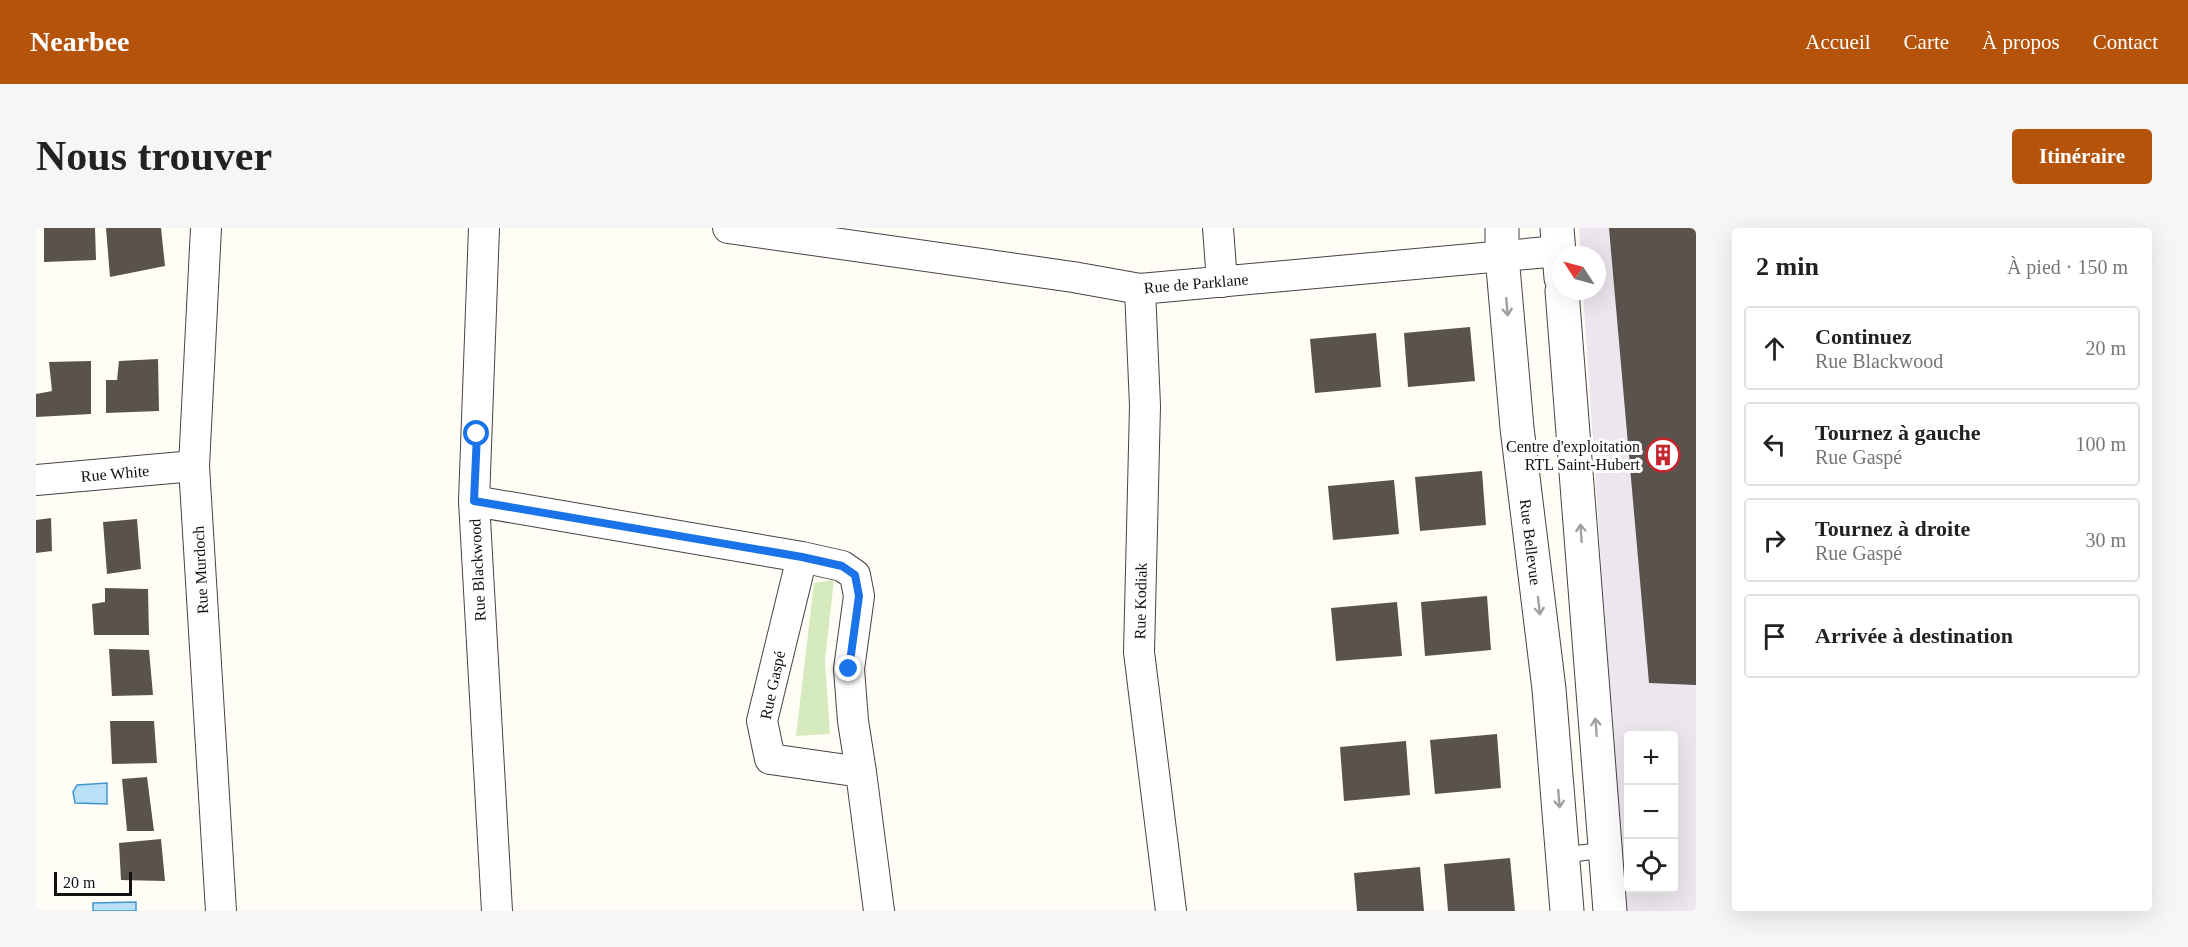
<!DOCTYPE html>
<html lang="fr">
<head>
<meta charset="utf-8">
<style>
	:root { --surface:#fff; --page:#f6f6f6; --text:#222; --muted:#767676; --line:#e0e0e0; --accent:#b45309 }
	body { margin:0; font-family:"Times New Roman",serif; background:var(--page); color:var(--text) }
	.controls { position:absolute; right:18px; bottom:18px; display:grid; overflow:hidden; border-radius:6px; box-shadow:0 6px 24px #0002 }
	.controls button { width:54px; height:54px; display:grid; place-items:center; padding:0; border:0; border-bottom:2px solid var(--line); background:var(--surface); color:var(--text); font:30px sans-serif }
	.compass { position:absolute; left:1516px; top:18px; width:54px; height:54px; border-radius:50%; background:var(--surface); box-shadow:0 6px 24px #0002; rotate:306deg }
	.scale { position:absolute; left:18px; bottom:15px; width:78px; box-sizing:border-box; padding-left:6px; border:3px solid #111; border-top:0; font-size:16px; line-height:21px; white-space:nowrap; color:#111; -webkit-text-stroke:4px #fff; paint-order:stroke }
	.stop { position:absolute; width:18px; height:18px; margin:-14px; border:4px solid #1a73e8; border-radius:50%; background:#fff }
	.stop.end { background:#1a73e8; border-color:#fff; box-shadow:0 2px 6px #0008 }
	.list { margin:0; padding:0; list-style:none }
	h2 { display:flex; justify-content:space-between; align-items:center; height:78px; margin:0; padding:0 24px; font-size:26px }
	h2 small { font-size:20px; font-weight:400; color:var(--muted) }
	.list li { display:grid; grid-template-columns:39px 1fr auto; gap:18px; align-items:center; box-sizing:border-box; height:84px; margin:0 12px 12px; padding:0 12px; border:2px solid var(--line); border-radius:6px }
	.list b { display:block; font-size:22px; white-space:nowrap }
	.list p { margin:0; font-size:20px; white-space:nowrap; color:var(--muted) }
	.list em { font-size:20px; font-style:normal; color:var(--muted) }
	.icon { flex:none; width:33px; height:33px; fill:none; stroke:currentColor; stroke-width:2; stroke-linecap:round; stroke-linejoin:round }
	.map { position:relative; flex:none; width:1660px; height:683px; overflow:hidden; border-radius:6px }
	header { display:flex; align-items:center; gap:36px; box-sizing:border-box; height:84px; padding:0 30px; background:var(--accent); color:#fff }
	header strong { font-size:28px }
	nav { display:flex; gap:33px; margin-inline-start:auto; font-size:21px }
	.intro { display:flex; align-items:center; justify-content:space-between; box-sizing:border-box; height:144px; padding:0 36px }
	h1 { margin:0; font-size:42px }
	.button { padding:15px 27px; border-radius:6px; background:var(--accent); color:#fff; font-size:21px; font-weight:700 }
	main { display:flex; gap:36px; padding:0 36px }
	aside { flex:1; background:var(--surface); border-radius:6px; box-shadow:0 6px 24px #0002 }
	.map>svg:first-child { display:block }
	.industrial { fill:#eee6ef; fill-rule:evenodd }
	.green { fill:#d5ebbd }
	.water { fill:#b9e0f7; stroke:#3f96cf; stroke-width:1.5 }
	.building { fill:#5a524d }
	.lines { fill:none; stroke-linecap:round; stroke-linejoin:round }
	.service-casing { stroke:#444; stroke-width:17 }
	.minor-casing { stroke:#444; stroke-width:32 }
	.tertiary-casing { stroke:#444; stroke-width:35 }
	.service { stroke:#fff; stroke-width:15 }
	.minor { stroke:#fff; stroke-width:30 }
	.tertiary { stroke:#fff; stroke-width:33 }
	.oneway { stroke:#a0a0a0 }
	.route { stroke:#1a73e8; stroke-width:8 }
	.labels { text-anchor:middle; stroke-width:6; stroke-linejoin:round; paint-order:stroke }
	.street-label { font-size:16px; fill:#111; stroke:#fff }
	.poi-label { font-size:16px; fill:#111; stroke:#fff; text-anchor:end }
</style>
</head>
<body>
<header>
<strong>Nearbee</strong>
<nav><a>Accueil</a><a>Carte</a><a>À propos</a><a>Contact</a></nav>
</header>
<div class="intro"><h1>Nous trouver</h1><a class="button">Itinéraire</a></div>
<main>
<div class="map">
<svg width="1660" height="683" viewBox="0 0 1660 683">
	<rect width="100%" height="100%" fill="#fffdf5"/>
	<!-- industrial -->
	<path class="industrial" d="M1543,0H1660V683H1588L1547,63H1561V27H1545ZM1592,508H1638V660H1592Z"/>
	<!-- green -->
	<path class="green" d="M798,352L789,432L794,506L760,508L778,355Z"/>
	<!-- water -->
	<path class="water" d="M71,555V576L39,575L37,564L41,557Z
		M100,674V683H57V675Z"/>
	<!-- building -->
	<path class="building" d="M8,0H59L60,32L8,34Z
		M70,0H125L129,38L74,49Z
		M1573,0H1660V457L1613,455Z
		M1434,99L1439,153L1372,159L1368,105Z
		M1340,105L1345,159L1279,165L1274,111Z
		M122,131L123,183L70,185V152H81L83,133Z
		M55,133V186L0,189V166L16,163L13,134Z
		M1446,243L1450,297L1384,303L1379,249Z
		M1358,252L1363,306L1297,312L1292,258Z
		M15,290L16,323L0,325V292Z
		M101,291L105,341L71,346L67,294Z
		M69,360L112,361L113,407H58L56,376L69,374Z
		M1451,368L1455,422L1389,428L1385,374Z
		M1361,374L1366,428L1300,433L1295,380Z
		M73,421L113,422L117,467L76,468Z
		M74,493H118L121,535L76,536Z
		M1461,506L1465,560L1399,566L1394,512Z
		M1370,513L1374,567L1308,573L1304,519Z
		M111,549L118,603H91L86,551Z
		M125,611L129,653L85,652L83,615Z
		M1474,630L1479,683H1412L1408,636Z
		M1384,639L1388,683H1321L1318,645Z"/>
	<g class="lines">
		<defs>
			<path id="service" d="M1527,627L1570,622"/>
			<path id="minor" d="M170,0L158,238L185,683
				M448,0L438,273L461,683
				M692,0L1037,49L1104,61L1523,23
				M1182,0L1186,54
				M1104,61L1109,178L1103,424L1135,683
				M0,252L158,238
				M438,273L766,329L806,338L819,347L823,368L813,441L817,493L825,544L843,683
				M766,329L726,493L734,531L825,544"/>
			<path id="tertiary" d="M1466,0V28L1481,200L1513,461L1531,683
				M1521,0L1525,50
				M1526,63L1574,683"/>
		</defs>
		<!-- service casing -->
		<use href="#service" class="service-casing"/>
		<!-- minor casing -->
		<use href="#minor" class="minor-casing"/>
		<!-- tertiary casing -->
		<use href="#tertiary" class="tertiary-casing"/>
		<!-- service -->
		<use href="#service" class="service"/>
		<!-- minor -->
		<use href="#minor" class="minor"/>
		<!-- tertiary -->
		<use href="#tertiary" class="tertiary"/>
	</g>
	<!-- one-way arrows -->
	<defs><path id="oneway-shaft" d="M-6 0H5M1.5-3L5.5 0L1.5 3" fill="none" stroke-width="1.6" stroke-linecap="round" stroke-linejoin="round" transform="scale(1.5)"/></defs>
	<g class="oneway">
		<use href="#oneway-shaft" transform="translate(1471 79) rotate(85)"/>
		<use href="#oneway-shaft" transform="translate(1545 305) rotate(-94)"/>
		<use href="#oneway-shaft" transform="translate(1503 378) rotate(83)"/>
		<use href="#oneway-shaft" transform="translate(1560 499) rotate(-94)"/>
		<use href="#oneway-shaft" transform="translate(1523 571) rotate(85)"/>
	</g>
	<g class="lines">
		<!-- route -->
		<path class="route" d="M441,206L438,273L766,329L806,338L819,347L823,368L813,441"/>
	</g>
	<!-- icons -->
	<defs>
		<symbol id="building-ring" viewBox="-11 -11 22 22"><circle r="9.5" fill="#fff" stroke="#c4262e" stroke-width="1.5"/><path d="M-4-6H4V6H1V3H-1V6H-4ZM-2.5-4.3h1.7v1.8h-1.7ZM.8-4.3h1.7v1.8H.8ZM-2.5-1h1.7V.8h-1.7ZM.8-1h1.7V.8H.8Z" fill="#c4262e"/></symbol>
	</defs>
	<g fill-rule="evenodd">
		<use href="#building-ring" x="1608" y="208" width="38" height="38"/>
	</g>
	<g class="labels">
		<!-- street labels -->
		<g class="street-label">
			<text transform="translate(1160 55) rotate(-5)" y="6">Rue de Parklane</text>
			<text transform="translate(79 245) rotate(-5)" y="6">Rue White</text>
			<text transform="translate(1495 314) rotate(83)" y="6">Rue Bellevue</text>
			<text transform="translate(164 342) rotate(-93)" y="6">Rue Murdoch</text>
			<text transform="translate(441 342) rotate(-93)" y="6">Rue Blackwood</text>
			<text transform="translate(1104 373) rotate(-89)" y="6">Rue Kodiak</text>
			<text transform="translate(736 457) rotate(-78)" y="6">Rue Gaspé</text>
		</g>
		<!-- poi labels -->
		<g class="poi-label">
			<text x="1604" y="224">Centre d'exploitation<tspan x="1604" dy="18">RTL Saint-Hubert</tspan></text>
		</g>
	</g>
</svg>
<div class="controls">
<button>+</button>
<button>−</button>
<button><svg class="icon" aria-label="locate" viewBox="0 0 24 24"><circle cx="12" cy="12" r="6"/><path d="M12 2v4M12 18v4M2 12h4M18 12h4"/></svg></button>
</div>
<svg class="compass" viewBox="-18 -18 36 36"><path d="M0-13l5 13h-10z" fill="#e53935"/><path d="M0 13l5-13h-10z" fill="#767676"/></svg>
<div class="scale">20 m</div>
<div class="stop" style="left:441px;top:206px"></div>
<div class="stop end" style="left:813px;top:441px"></div>
</div>
<aside>
<h2>2 min<small>À pied · 150 m</small></h2>
<ul class="list">
<li><svg class="icon" aria-label="ahead" viewBox="0 0 24 24"><path d="M12 20V5M6 11l6-6 6 6"/></svg><div><b>Continuez</b><p>Rue Blackwood</p></div><em>20 m</em></li>
<li><svg class="icon" aria-label="left" viewBox="0 0 24 24"><path d="M17 20v-9H6M10 6l-5 5 5 5"/></svg><div><b>Tournez à gauche</b><p>Rue Gaspé</p></div><em>100 m</em></li>
<li><svg class="icon" aria-label="right" viewBox="0 0 24 24"><path d="M7 20v-9h11M14 6l5 5-5 5"/></svg><div><b>Tournez à droite</b><p>Rue Gaspé</p></div><em>30 m</em></li>
<li><svg class="icon" aria-label="arrive" viewBox="0 0 24 24"><path d="M6 21V4h12l-3 4 3 4H6"/></svg><div><b>Arrivée à destination</b></div></li>
</ul>
</aside>
</main>
</body>
</html>
